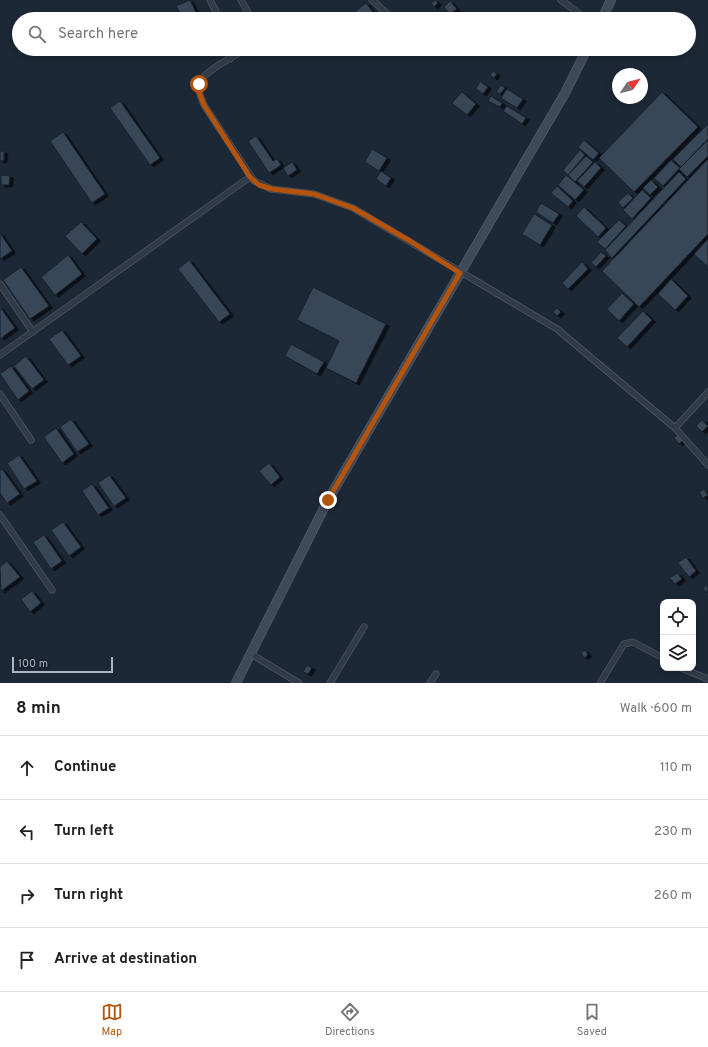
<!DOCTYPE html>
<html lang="en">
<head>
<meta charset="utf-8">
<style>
	:root { --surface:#fff; --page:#f6f6f6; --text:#202124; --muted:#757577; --line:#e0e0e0; --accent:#b45309 }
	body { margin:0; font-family:Overpass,sans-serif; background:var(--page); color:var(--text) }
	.controls { position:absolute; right:12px; bottom:12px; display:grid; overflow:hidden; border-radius:8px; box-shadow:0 2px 6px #0003 }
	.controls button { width:36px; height:36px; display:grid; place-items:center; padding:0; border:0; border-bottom:1px solid var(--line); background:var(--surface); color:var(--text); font:20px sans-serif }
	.compass { position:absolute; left:612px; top:68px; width:36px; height:36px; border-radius:50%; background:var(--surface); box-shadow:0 2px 6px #0003; rotate:55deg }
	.scale { position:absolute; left:12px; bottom:10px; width:101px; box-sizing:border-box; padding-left:4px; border:2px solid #aab4c5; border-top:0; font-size:11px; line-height:14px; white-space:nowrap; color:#aab4c5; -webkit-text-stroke:3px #171f2b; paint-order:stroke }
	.stop { position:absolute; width:12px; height:12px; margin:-9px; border:3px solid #b45309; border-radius:50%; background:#fff }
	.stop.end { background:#b45309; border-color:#fff; box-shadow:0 1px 4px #0008 }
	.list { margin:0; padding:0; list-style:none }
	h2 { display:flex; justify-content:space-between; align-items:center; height:52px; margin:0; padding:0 16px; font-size:17px }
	h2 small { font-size:13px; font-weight:400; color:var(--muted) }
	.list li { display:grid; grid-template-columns:26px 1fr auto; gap:12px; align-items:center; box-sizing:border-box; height:64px; padding:0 16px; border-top:1px solid var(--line) }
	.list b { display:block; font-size:15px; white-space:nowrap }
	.list em { font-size:13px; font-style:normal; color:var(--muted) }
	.icon { flex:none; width:22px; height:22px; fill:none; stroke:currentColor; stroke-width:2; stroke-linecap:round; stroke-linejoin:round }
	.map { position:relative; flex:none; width:708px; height:683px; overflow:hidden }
	.search { position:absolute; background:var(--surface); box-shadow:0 2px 6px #0003; left:12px; right:12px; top:12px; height:44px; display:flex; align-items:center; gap:10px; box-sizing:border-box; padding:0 14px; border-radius:22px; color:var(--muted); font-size:15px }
	.sheet { height:308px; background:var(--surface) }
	nav { display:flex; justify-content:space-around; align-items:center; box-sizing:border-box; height:56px; border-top:1px solid var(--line); background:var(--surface); font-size:11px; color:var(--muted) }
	nav a { display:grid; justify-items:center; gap:2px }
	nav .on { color:var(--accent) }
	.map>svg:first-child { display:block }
	.building { fill:#394658; stroke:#19212d; filter:url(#shadow) }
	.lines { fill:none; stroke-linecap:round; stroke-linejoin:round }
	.minor-casing { stroke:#4e5765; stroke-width:7 }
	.secondary-casing { stroke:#4e5765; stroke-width:10 }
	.minor { stroke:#313a47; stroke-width:5.5 }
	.secondary { stroke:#3e495a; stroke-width:8 }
	.route { stroke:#b45309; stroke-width:5 }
</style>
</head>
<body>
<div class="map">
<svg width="708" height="683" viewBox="0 0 708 683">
	<defs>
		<filter id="shadow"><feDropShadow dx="3.5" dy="2" stdDeviation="0" flood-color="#0009"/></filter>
	</defs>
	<rect width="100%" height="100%" fill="#1d2836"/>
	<!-- building -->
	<path class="building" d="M190,0L199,19H183L176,6Z
		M435,0L438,3L434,7L431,3Z
		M450,1L457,9L450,14L444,7Z
		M366,3L373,12L363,19H357L353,13Z
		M533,49H543L540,53Z
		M493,71L497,74L494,78L490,75Z
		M480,81L488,87L483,94L476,89Z
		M501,85L505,88L500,94L496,92Z
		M507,89L523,99L517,108L501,98Z
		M462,92L476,104L467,115L452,103Z
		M662,92L698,127L634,192L599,158Z
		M491,96L502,103L500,107L488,101Z
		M120,101L160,158L150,165L110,108Z
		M507,106L526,118L522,124L503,111Z
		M708,124V139L681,167L673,159Z
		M63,132L105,194L92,203L50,141Z
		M256,136L273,161L277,159L281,165L269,173L248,141Z
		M584,140L599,153L593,160L578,147Z
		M708,140V156L687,177L679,169Z
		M372,149L387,158L379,171L365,162Z
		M580,150L585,155L568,175L563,170Z
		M0,151H4V160L0,161Z
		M586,156L593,162L575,182L568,175Z
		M708,159V234L639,307L602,271Z
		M671,160L680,168L663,186L654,178Z
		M292,162L297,170L288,176L283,168Z
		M595,162L601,168L584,187L577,181Z
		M381,171L391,178L386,186L376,179Z
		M679,172L686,179L612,258L605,250Z
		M1,175L10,176L9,185H1Z
		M566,175L584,190L575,200L558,185Z
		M651,180L658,187L650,195L643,188Z
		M557,186L573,201L568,207L551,193Z
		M642,190L651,198L632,219L623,210Z
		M628,193L633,198L623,208L618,202Z
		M541,203L559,214L553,223L536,212Z
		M584,207L606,228L598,237L576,216Z
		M534,214L552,225L540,245L522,234Z
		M619,220L626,226L605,249L597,242Z
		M81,222L97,239L82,254L65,236Z
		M0,233L12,251L0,259Z
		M708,239V267L694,254Z
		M601,252L606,256L596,267L591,263Z
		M68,255L82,274L55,295L41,277Z
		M189,260L230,314L219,322L178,269Z
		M582,262L588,269L568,289L562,283Z
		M21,267L49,306L30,319L3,280Z
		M671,279L688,296L675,310L658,294Z
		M313,287L386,324L356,383L326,368L339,341L297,320Z
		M622,293L634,304L619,321L607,309Z
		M0,307L15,328L1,338H0Z
		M557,308L561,312L557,316L553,312Z
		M643,311L652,320L627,347L617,338Z
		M62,330L81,356L68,365L49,339Z
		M291,344L324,362L317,374L285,356Z
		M26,356L44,380L32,389L14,366Z
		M11,366L29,391L18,400L0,374Z
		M71,419L89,444L77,452L60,427Z
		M702,420L708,426L702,432L696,426Z
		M56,428L74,454L62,463L44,437Z
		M678,434L683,440L679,444L674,438Z
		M19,455L37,481L24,489L7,463Z
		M269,463L280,477L271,485L259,471Z
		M2,469L20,494L7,503L0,493V471Z
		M109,475L126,498L114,506L98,483Z
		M92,484L109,508L98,515L82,491Z
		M704,489L708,495L703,498L699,492Z
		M63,522L81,547L69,556L51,530Z
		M44,535L62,561L51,569L33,542Z
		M686,557L696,571L689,577L678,563Z
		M7,561L20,577L1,591L0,567Z
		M677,573L682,579L675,584L670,578Z
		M707,584L708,591L707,592L703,589Z
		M32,591L41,603L30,612L21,599Z
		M585,650L588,655L584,658L581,653Z
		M307,665L312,668L308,674L303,672Z"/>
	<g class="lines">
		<defs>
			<path id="minor" d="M210,0L220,19
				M241,0L252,19
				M372,0L393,19
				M561,0L586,19
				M229,49L230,59
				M246,49C235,56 202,72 199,84C197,91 202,99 204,105L254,181L271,189L314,194L353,208L557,329L675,428L708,465
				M0,284L33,332
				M0,355L250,177
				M0,394L31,440
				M675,428L708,392
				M0,515L52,590
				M251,654L299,683
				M681,668L708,679
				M330,683L364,627
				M430,683L436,674
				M600,683L624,644L633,642L663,658"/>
			<path id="secondary" d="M602,19L611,0
				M236,683L328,500L565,93L587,49"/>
		</defs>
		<!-- minor casing -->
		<use href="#minor" class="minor-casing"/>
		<!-- secondary casing -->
		<use href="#secondary" class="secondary-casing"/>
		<!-- minor -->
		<use href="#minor" class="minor"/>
		<!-- secondary -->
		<use href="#secondary" class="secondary"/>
	</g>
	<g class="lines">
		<!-- route -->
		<path class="route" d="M199,84V92L204,105L250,177L259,185L272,189L314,194L353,208L410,241L460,273L328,500"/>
	</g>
</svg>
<div class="controls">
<button><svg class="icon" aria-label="locate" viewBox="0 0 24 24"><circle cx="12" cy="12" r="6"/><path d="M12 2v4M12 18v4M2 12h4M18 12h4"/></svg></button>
<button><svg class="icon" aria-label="layers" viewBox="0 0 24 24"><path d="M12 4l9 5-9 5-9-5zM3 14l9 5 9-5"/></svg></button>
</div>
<svg class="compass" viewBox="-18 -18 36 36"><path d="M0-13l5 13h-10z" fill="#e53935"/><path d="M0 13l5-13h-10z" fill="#757577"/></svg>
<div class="scale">100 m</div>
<div class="stop" style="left:199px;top:84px"></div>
<div class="stop end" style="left:328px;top:500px"></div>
<div class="search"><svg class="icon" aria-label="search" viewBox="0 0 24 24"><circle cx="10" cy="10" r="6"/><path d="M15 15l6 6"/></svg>Search here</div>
</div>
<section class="sheet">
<h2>8 min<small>Walk · 600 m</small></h2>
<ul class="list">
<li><svg class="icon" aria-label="ahead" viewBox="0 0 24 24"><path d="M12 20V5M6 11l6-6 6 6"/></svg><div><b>Continue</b></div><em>110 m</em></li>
<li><svg class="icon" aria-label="left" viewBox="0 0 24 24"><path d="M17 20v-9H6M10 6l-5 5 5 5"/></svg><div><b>Turn left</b></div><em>230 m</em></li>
<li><svg class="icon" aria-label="right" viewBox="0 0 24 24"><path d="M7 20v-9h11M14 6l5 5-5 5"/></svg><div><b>Turn right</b></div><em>260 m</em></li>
<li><svg class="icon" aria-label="arrive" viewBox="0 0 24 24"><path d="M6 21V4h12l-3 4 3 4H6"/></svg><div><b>Arrive at destination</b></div></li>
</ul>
</section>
<nav>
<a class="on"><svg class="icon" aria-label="map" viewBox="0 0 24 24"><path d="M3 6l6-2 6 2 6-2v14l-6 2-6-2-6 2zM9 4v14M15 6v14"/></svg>Map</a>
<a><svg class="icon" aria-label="directions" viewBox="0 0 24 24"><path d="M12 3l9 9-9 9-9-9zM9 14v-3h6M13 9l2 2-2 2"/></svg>Directions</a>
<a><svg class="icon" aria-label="saved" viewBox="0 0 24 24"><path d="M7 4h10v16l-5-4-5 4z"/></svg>Saved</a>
</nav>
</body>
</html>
